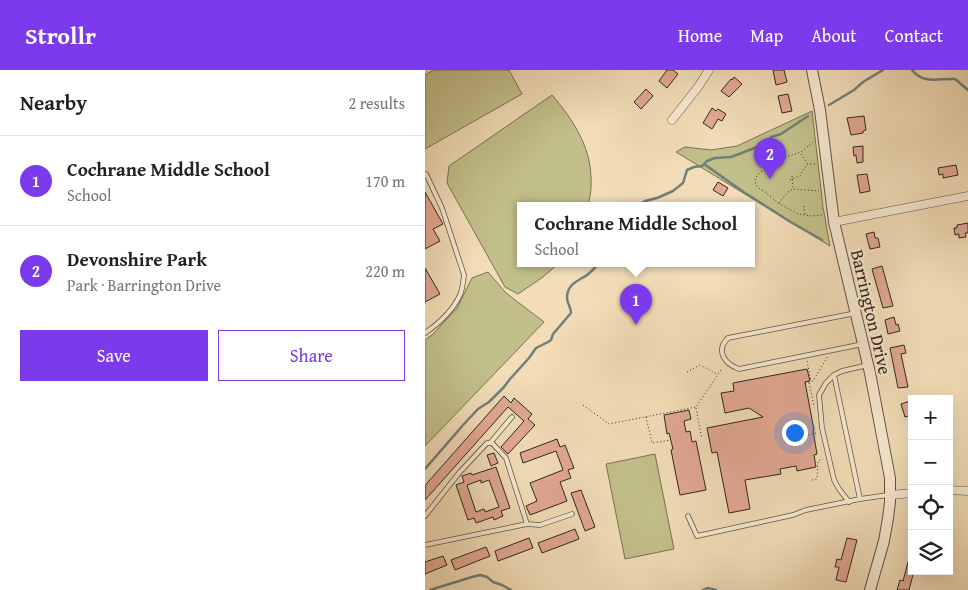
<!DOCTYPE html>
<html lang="en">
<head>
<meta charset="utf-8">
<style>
	:root { --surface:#fff; --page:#f6f6f6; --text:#222; --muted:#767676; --line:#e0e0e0; --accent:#7c3aed }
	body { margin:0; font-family:"Gentium Book Plus",serif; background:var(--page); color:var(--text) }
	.controls { position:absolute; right:15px; bottom:15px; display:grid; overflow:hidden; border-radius:0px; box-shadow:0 5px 20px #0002 }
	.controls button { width:45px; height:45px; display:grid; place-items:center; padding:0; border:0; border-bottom:1px solid var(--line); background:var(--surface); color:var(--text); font:25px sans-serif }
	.you { position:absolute; left:369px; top:362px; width:18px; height:18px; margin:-12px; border:4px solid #fff; border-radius:50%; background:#1a73e8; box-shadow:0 0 0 8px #1a73e833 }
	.badge { display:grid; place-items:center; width:32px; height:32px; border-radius:50%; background:var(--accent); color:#fff; font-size:16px; font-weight:700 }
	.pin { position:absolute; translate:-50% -41px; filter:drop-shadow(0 1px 2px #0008) }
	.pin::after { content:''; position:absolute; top:26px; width:18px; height:15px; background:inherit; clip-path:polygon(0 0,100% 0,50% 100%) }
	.popup { position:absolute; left:92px; top:132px; width:238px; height:65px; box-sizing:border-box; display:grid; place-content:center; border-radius:0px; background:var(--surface); filter:drop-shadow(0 1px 4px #0005); font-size:16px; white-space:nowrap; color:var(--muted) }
	.popup b { font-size:19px; color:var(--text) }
	.popup::after { content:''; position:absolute; left:50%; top:100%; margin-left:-10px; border:10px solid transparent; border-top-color:var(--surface) }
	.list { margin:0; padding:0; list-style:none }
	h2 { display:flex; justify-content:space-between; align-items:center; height:65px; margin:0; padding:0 20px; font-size:21px }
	h2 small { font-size:16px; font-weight:400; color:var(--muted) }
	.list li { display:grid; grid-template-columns:32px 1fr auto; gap:15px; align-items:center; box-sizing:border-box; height:90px; padding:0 20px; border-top:1px solid var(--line) }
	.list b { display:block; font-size:19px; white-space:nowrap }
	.list p { margin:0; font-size:16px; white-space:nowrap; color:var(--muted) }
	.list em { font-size:16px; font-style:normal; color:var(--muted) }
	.actions { display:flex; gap:10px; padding:15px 20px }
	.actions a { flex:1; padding:11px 0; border:1px solid var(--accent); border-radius:0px; text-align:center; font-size:18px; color:var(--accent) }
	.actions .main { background:var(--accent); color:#fff }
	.icon { flex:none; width:28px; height:28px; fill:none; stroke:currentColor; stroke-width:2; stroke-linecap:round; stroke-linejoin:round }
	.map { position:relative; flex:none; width:543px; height:520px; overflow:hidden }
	header { display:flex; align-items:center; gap:30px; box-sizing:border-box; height:70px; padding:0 25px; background:var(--accent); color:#fff }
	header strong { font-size:24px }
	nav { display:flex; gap:28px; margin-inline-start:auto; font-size:18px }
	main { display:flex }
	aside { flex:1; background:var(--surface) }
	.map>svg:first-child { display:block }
	.green { fill:#c2bf8a; stroke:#797254 }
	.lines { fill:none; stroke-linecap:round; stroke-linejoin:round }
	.stream { stroke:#717f7a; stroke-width:2.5 }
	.building { fill:#e2a893; stroke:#30261e; fill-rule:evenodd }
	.service-casing { stroke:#605444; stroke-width:5.5 }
	.minor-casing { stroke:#605444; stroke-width:9 }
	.tertiary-casing { stroke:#605444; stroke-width:12 }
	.path { stroke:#30261e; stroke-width:1; stroke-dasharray:1 2.5; stroke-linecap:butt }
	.service { stroke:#f7e9d1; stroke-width:4 }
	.minor { stroke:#f7e9d1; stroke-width:8 }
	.tertiary { stroke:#f7e9d1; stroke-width:10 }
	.labels { text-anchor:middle; stroke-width:5; stroke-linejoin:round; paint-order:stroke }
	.street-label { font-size:18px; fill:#30261e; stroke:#f7e9d1 }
</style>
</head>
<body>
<header>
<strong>Strollr</strong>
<nav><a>Home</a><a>Map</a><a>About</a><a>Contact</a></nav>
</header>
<main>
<aside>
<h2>Nearby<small>2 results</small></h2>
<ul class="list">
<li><span class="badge">1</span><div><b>Cochrane Middle School</b><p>School</p></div><em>170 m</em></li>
<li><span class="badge">2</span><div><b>Devonshire Park</b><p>Park · Barrington Drive</p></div><em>220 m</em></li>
</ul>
<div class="actions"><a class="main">Save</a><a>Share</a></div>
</aside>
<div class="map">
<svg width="543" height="520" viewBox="0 0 543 520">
	<rect width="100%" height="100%" fill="#f2ddb8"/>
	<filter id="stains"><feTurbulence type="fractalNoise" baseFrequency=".004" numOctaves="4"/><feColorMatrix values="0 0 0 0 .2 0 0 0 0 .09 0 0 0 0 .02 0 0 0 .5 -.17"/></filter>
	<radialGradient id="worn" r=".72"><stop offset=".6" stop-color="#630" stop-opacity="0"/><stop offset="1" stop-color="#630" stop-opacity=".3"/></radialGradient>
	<!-- green -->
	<path class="green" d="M9,0H84L97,24L0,79V5Z
		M127,25C150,52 168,80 166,117C166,123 164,130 163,136H96V194H133L118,207L93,224L80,217L22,113L24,96Z
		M387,41L398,137L405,176L251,82L260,77L286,80L312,76Z
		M63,202L81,223L119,252L0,376V270L7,265L32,238L47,208Z
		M230,384L249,479L200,489L181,394Z"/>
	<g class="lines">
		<!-- stream -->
		<path class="stream" d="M487,0C499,15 514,8 530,9L543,20
			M404,35L429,20L438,12L458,0
			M279,94L320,123L364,151L397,170
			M213,136L220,131L232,128L248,121L258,113L262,100L269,97L277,96L282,91L290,88L306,87L335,76L342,72L346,67L356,64L383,46
			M0,399L39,354L53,339L64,332L79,317L85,309L104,288L111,278L123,272L126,270L128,264L146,243C146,237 142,233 142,228C142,214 153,211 162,205C166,202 170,198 173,194
			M5,520L47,507L55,505L62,507L68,512L77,515L86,520
			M278,520L283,518L291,520"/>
	</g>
	<!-- building -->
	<path class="building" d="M242,0H248L253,4L242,18L234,11Z
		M348,0H359L362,12L351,15Z
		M309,7L317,14L304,27L296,21L306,9L307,10Z
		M221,19L228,26L216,39L209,32Z
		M363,24L367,41L357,43L353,26Z
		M287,38L291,41L293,39L301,44L297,51L293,49L287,59L278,53Z
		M439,46L441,60L438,61V63L426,65L422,48Z
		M438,76V92L432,93L431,85L429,86L428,77Z
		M531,95L533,105L518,108V104L514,105L513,98Z
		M442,104L445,121L435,123L432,105Z
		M293,112L303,118L298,126L288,120Z
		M0,122L18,154L8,159L15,171L0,179Z
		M543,153V163H540L541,167L534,168V164L530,165L529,158H532V155Z
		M449,162L450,168H453L455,177L445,179L441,164Z
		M457,196L468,236L458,238L447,199Z
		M0,198L15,224L0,232Z
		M469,247L471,255L473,254L475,261L463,264L460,250Z
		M479,275L481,283L476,284L483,317L473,318L465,278Z
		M382,299L385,311L380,312L389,360H388L392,384L389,385L391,397L372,401L371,396L355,399L356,404L320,410L325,439L304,443L292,382L287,383L282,358L338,347L324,338L300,343L296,323L309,321L308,313Z
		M79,326L86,333L89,328L107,344L103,349L110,355L83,384L76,377L99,351L83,337L0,430V416L3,412Z
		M485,331L487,345L480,347L476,334Z
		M264,340L266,349L259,351L261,362L265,361L267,372L271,371L281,420L255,425L246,380L248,379L244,363L242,364L239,345Z
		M132,369L135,377L140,375L149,398L143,400L146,408L135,412L142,431L105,445L101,436L112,431L105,413L138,400L131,381L98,393L95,383Z
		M69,383L73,393L66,396L62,385Z
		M71,397L85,438L76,441L78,446L69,450L68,447L51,453L49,448L43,450L31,415L39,412L37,406L46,403L47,405ZM56,410V413L64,410L74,437L60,442L59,439L51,442L42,415Z
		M156,420L170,457L160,461L146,423Z
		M150,459L154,469L117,483L113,473Z
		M104,468L108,478L73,491L70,481Z
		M422,468L432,470L421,512L411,510L414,497H410L412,489L416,490Z
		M61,477L65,486L30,500L26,490Z
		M485,485H487V501H489L484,520H472L475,510L478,511Z
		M18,486L22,495L0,504V492Z"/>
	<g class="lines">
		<defs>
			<path id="service" d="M0,104H1L17,138L39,205C38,212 38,218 35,225C28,240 13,254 0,263
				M431,243L303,268C290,281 300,294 314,299L438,274
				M409,305L435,429
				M65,373L87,347
				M424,432L414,419L409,410L397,358L394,325L401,313L409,305L417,301L443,295
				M0,446L34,403L62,373H67L81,388L102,454L0,475
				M263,446L272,466L368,445L381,440L435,429L463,425
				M102,454L115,455L147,444"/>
			<path id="minor" d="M247,50L273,17L284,0
				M409,152L543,126
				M524,420L543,421
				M466,425L487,423"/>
			<path id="tertiary" d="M387,0L395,40L409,152L445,303L465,408V432L463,448L459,471L445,520"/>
		</defs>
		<!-- service casing -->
		<use href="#service" class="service-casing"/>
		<!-- minor casing -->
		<use href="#minor" class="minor-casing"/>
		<!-- tertiary casing -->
		<use href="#tertiary" class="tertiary-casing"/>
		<!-- path -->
		<path class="path" d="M388,72L376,82L358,88L334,103L330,109L331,115L335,119L339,121L353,133L373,144L387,146L397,145
			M376,84L382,93
			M367,106L368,119
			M365,110L375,106L382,94H391
			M354,133L362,123L368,119L394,121
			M379,136L380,145
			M382,291L386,311
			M262,302L275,295L292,304
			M380,313L388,311L403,286
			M384,313L389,336
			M158,335L184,354L271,337L296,300
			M271,338L277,369
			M221,347L227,373L246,370
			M380,366L391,363
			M387,410L392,409L393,391L398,389"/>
		<!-- service -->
		<use href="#service" class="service"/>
		<!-- minor -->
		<use href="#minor" class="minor"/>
		<!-- tertiary -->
		<use href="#tertiary" class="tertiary"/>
	</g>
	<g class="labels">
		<!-- street labels -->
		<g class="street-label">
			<text transform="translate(446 242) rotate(77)" y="6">Barrington Drive</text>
		</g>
	</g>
	<rect width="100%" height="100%" filter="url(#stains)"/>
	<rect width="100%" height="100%" fill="url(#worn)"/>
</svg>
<div class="controls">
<button>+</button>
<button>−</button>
<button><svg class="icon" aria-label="locate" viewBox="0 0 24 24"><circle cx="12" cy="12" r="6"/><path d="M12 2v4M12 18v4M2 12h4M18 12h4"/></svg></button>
<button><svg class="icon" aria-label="layers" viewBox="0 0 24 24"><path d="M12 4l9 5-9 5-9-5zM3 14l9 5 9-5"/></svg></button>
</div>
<div class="you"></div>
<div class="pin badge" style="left:211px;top:255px">1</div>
<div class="popup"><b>Cochrane Middle School</b>School</div>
<div class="pin badge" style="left:345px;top:109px">2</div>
</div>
</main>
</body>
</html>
